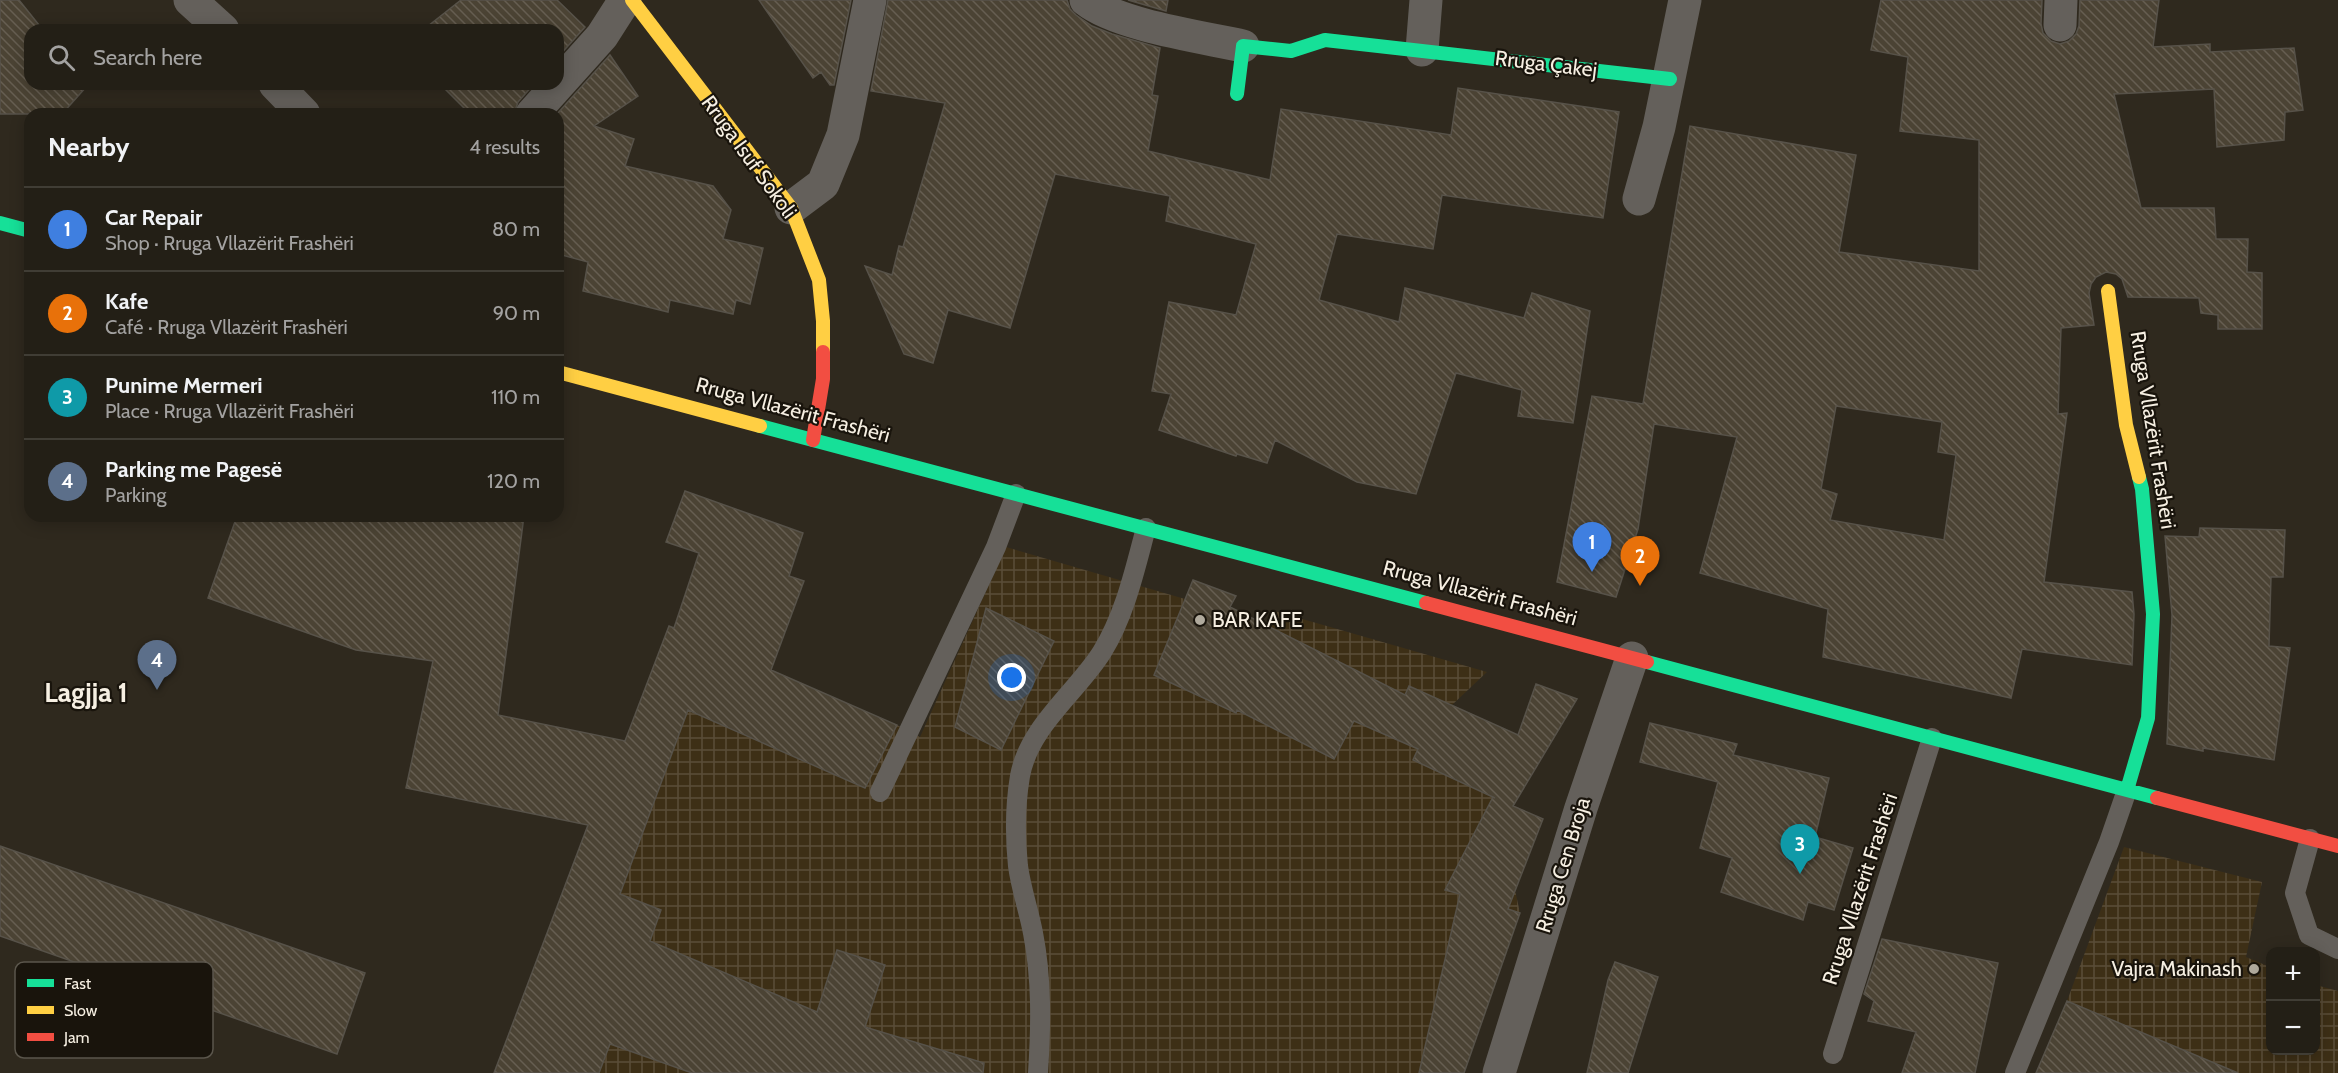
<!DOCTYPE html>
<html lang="en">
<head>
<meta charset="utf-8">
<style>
	:root { --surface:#231f16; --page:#2f2c23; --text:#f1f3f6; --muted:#a3a2a1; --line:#403d35; --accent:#8c9099 }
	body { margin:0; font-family:Cabin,sans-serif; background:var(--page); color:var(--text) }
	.controls { position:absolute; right:18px; bottom:18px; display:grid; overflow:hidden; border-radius:12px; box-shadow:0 3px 15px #0003 }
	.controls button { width:54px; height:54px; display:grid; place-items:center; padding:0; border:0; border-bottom:2px solid var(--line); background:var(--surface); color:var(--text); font:30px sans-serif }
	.you { position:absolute; left:1012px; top:678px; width:21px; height:21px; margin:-15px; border:4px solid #fff; border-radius:50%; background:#1a73e8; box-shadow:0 0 0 9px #1a73e833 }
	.badge { display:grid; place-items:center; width:39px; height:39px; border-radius:50%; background:var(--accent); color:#fff; font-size:20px; font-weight:700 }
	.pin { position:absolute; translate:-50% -50px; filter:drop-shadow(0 2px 3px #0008) }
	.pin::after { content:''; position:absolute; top:32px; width:21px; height:18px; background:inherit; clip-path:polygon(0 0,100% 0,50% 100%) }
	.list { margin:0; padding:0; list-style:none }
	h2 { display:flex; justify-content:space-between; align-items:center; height:78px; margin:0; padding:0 24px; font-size:26px }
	h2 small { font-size:20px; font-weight:400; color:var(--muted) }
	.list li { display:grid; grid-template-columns:39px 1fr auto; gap:18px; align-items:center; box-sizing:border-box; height:84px; padding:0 24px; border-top:2px solid var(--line) }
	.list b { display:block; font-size:22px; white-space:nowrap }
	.list p { margin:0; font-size:20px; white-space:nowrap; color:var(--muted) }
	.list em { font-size:20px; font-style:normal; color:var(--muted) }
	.icon { flex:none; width:33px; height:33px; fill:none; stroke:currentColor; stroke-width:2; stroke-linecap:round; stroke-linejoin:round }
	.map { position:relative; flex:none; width:2338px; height:1073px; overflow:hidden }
	.search { position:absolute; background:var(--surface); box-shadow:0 3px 15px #0003; left:24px; top:24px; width:540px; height:66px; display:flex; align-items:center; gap:15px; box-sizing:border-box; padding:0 21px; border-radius:18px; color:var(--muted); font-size:22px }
	.panel { position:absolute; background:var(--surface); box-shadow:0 3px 15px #0003; left:24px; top:108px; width:540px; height:414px; border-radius:18px }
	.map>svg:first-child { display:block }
	.industrial { fill:url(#industrial-grid) }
	.building { fill:url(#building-back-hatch); stroke:#575249; stroke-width:1.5; fill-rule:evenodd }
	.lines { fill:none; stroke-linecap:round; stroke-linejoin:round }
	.lane { stroke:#64605b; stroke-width:20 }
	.street { stroke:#64605b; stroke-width:33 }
	.fast { stroke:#16e098; stroke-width:14 }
	.slow { stroke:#ffcf43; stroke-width:14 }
	.jam { stroke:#f24e42; stroke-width:14 }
	.poi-dot { fill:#b0aa9d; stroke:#19140c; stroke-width:2 }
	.labels { text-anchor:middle; stroke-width:4.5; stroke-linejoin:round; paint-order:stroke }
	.street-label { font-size:21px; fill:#f6efe2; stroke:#19140c }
	.poi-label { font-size:21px; fill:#f6efe2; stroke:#19140c; text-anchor:start }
	.district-label { font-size:27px; font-weight:bold; fill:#f6efe2; stroke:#19140c }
	.key { fill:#19140c; stroke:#5b564c; stroke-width:1.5 }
	.key-label { font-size:16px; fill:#f6efe2 }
</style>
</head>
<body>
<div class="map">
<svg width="2338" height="1073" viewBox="0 0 2338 1073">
	<defs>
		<pattern id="industrial-grid" width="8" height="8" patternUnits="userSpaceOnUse" patternTransform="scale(1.5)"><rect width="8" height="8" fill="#3d2f16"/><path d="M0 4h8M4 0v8" fill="none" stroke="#5a4d38"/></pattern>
		<pattern id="building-back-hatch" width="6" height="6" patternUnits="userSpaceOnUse" patternTransform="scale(1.5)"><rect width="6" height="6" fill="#4b4334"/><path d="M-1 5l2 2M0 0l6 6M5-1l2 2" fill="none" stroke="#665e51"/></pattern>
	</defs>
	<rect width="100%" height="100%" fill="#2f291e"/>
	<!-- industrial -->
	<path class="industrial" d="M1006,547L1185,599L1169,641L1248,671L1271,610L1487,672L1452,705L1490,722L1463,783L1543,819L1515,890L1520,913L1464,1073H494L565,902L669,626L897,725L920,737Z
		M2124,847L2262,882L2246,957L2270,967V1050H2316V985L2338,991V1073H2036L2067,1001Z"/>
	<!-- building -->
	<path class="building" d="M0,0H19L43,30H30V84H85L87,86L62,114H0Z
		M461,0H557L585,27L558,57V30H423Z
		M759,0H851L834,85H830L821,72L813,78Z
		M888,0H1067L1070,9L1076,15L1092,26L1112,34L1160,48L1152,95L1158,96L1148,151L1270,180L1281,109L1451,135L1458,88L1619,112L1603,218L1442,195L1433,249L1337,234L1319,300L1399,322L1405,288L1524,318L1532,293L1590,311L1573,423L1518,416L1522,390L1456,373L1416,494L1357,482L1275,440L1267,463L1237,454L1236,456L1159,430L1171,394L1152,391L1169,302L1236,315L1256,244L1166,221L1170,196L1055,174L1010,328L948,310L933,363L904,354L865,266L892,275L899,246L903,247L945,103L871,91Z
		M1128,0H1168L1166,11Z
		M1881,0H2042L2041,24L2043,33L2051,41L2060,44L2069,41L2076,34L2079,26L2080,0H2159L2153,47L2210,44V52L2294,48L2303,110L2285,112L2284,140L2217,147L2214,89L2114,94L2141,208H2214L2216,239H2248L2247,272L2262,273V329H2218V315L2201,313L2199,298L2128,297L2122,279L2116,274L2106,272L2096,277L2091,284L2089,293L2094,325L2061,328L2058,414L2067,413L2044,582L2132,592L2134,614L2132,665L2022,649L2011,698L1823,657L1828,609L1700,573L1737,437L1654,424L1638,529L1616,597L1557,582L1592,396L1643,404L1690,126L1856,155L1839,252L1979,271V140L1900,131L1908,57L1871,50ZM1836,406L1942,422L1938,452L1956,455L1944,540L1830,520L1837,494L1821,489Z
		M610,55L638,96L594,126L634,139L625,166L713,186L731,210L723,239L763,248L750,304L736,300L733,314L670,300L668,312L583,291L588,262L558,254L557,114Z
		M440,84H534L518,102L514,114H470Z
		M685,491L803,533L789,576L804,581L771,670L897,725L865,788L688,710L620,894L661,910L650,941L817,1012L837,950L885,965L865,1027L984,1063L983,1073H692L610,1044L599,1073H494L588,825L406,788L433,661L356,650L208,598L237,516H524L498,715L625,741L669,626L674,628L699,553L666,542Z
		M2200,528L2285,530L2283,577H2271L2269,646L2290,648L2274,760L2203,748V751L2167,744L2172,615L2165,536L2199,537Z
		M1193,580L1236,596L1230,607L1405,695L1409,686L1518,735L1536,684L1577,699L1513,806L1543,819L1508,909L1520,913L1464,1073H1419L1460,894L1445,890L1493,797L1495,798L1413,760L1418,749L1354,721L1334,759L1237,710L1236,713L1154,675Z
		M986,608L1054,641L1001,750L955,727Z
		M1650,723L1737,744L1733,755L1829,778L1815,837L1853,848L1834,910L1808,902L1803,920L1721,892L1732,858L1700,848L1718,782L1640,762Z
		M0,846L365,973L337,1054L0,936Z
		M1882,939L1998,963L1975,1073H1902L1916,1032L1868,1021L1874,1001L1864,994Z
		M1615,962L1658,977L1628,1073H1587L1608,980Z
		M2067,1001L2238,1073H2036Z"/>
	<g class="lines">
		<!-- lane -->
		<path class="lane" d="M880,792L996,547L1016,494
			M2310,839L2295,893L2309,935L2338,949
			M1833,1054L1932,738
			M1038,1073C1041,1026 1042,979 1033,933C1029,911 1021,889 1018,866C1015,837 1015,806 1020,776C1029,726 1077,692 1102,652C1125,615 1135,569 1146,528
			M2015,1073L2109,842L2127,790"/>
		<!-- street -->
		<path class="street" d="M190,0L223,30
			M1086,0C1117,25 1202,37 1243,46
			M2060,25L2061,0
			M1422,50L1426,0
			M275,84L304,114
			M532,114L602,36L625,0
			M1639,199L1659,127L1685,0
			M791,208L823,184L843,135L870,0
			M1499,1073L1581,808L1632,658"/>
		<!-- fast -->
		<path class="fast" d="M1237,94L1243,46L1291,51L1325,40L1670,79
			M0,223L30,231
			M760,426L1426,603
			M1647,662L2157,798
			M2127,790L2148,718L2153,614L2142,489L2139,477"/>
		<!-- slow -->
		<path class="slow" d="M632,0L791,208L819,280L823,321V352
			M2108,291L2126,425L2139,477
			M558,372L760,426"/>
		<!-- jam -->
		<path class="jam" d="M813,440L823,379V352
			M1426,603L1647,662
			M2157,798L2338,846"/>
	</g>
	<!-- markers -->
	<g class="poi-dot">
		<circle cx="1200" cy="620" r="6"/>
		<circle cx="2254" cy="969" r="6"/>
	</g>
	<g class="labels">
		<!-- street labels -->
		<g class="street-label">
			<text transform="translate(1546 64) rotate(7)" y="7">Rruga Çakej</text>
			<text transform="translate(749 157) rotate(54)" y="7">Rruga Isuf Sokoli</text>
			<text transform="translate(793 410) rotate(15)" y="7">Rruga Vllazërit Frashëri</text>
			<text transform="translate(2153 430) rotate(81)" y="7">Rruga Vllazërit Frashëri</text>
			<text transform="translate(1480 593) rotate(15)" y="7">Rruga Vllazërit Frashëri</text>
			<text transform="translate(1563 865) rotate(-73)" y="7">Rruga Cen Broja</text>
			<text transform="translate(1860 889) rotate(-72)" y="7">Rruga Vllazërit Frashëri</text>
		</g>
		<!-- poi labels -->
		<g class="poi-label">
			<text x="1212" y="627">BAR KAFE</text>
			<text x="2242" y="976" text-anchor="end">Vajra Makinash</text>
		</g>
		<!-- district labels -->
		<g class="district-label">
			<text x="86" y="702">Lagjja 1</text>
		</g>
	</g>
	<!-- legend -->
	<rect x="15" y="962" width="198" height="96" rx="9" class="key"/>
	<rect x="27" y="979" width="27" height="8" fill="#16e098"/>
	<rect x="27" y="1006" width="27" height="8" fill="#ffcf43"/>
	<rect x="27" y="1033" width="27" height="8" fill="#f24e42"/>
	<g class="key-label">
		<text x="64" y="989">Fast</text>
		<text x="64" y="1016">Slow</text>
		<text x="64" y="1043">Jam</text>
	</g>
</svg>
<div class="controls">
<button>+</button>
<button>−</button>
</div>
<div class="you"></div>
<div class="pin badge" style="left:1592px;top:572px;background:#3f7fe0">1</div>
<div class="pin badge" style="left:1640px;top:586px;background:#e8710a">2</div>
<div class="pin badge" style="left:1800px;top:874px;background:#0f9aa8">3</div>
<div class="pin badge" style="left:157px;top:690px;background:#5c6f8a">4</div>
<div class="search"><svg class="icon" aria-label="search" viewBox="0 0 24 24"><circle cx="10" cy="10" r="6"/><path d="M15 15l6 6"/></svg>Search here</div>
<section class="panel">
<h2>Nearby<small>4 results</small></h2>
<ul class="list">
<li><span class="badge" style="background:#3f7fe0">1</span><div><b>Car Repair</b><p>Shop · Rruga Vllazërit Frashëri</p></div><em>80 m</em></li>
<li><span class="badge" style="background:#e8710a">2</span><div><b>Kafe</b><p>Café · Rruga Vllazërit Frashëri</p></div><em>90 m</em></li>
<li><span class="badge" style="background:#0f9aa8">3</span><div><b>Punime Mermeri</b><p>Place · Rruga Vllazërit Frashëri</p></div><em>110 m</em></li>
<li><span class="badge" style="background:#5c6f8a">4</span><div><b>Parking me Pagesë</b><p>Parking</p></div><em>120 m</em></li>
</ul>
</section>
</div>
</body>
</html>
